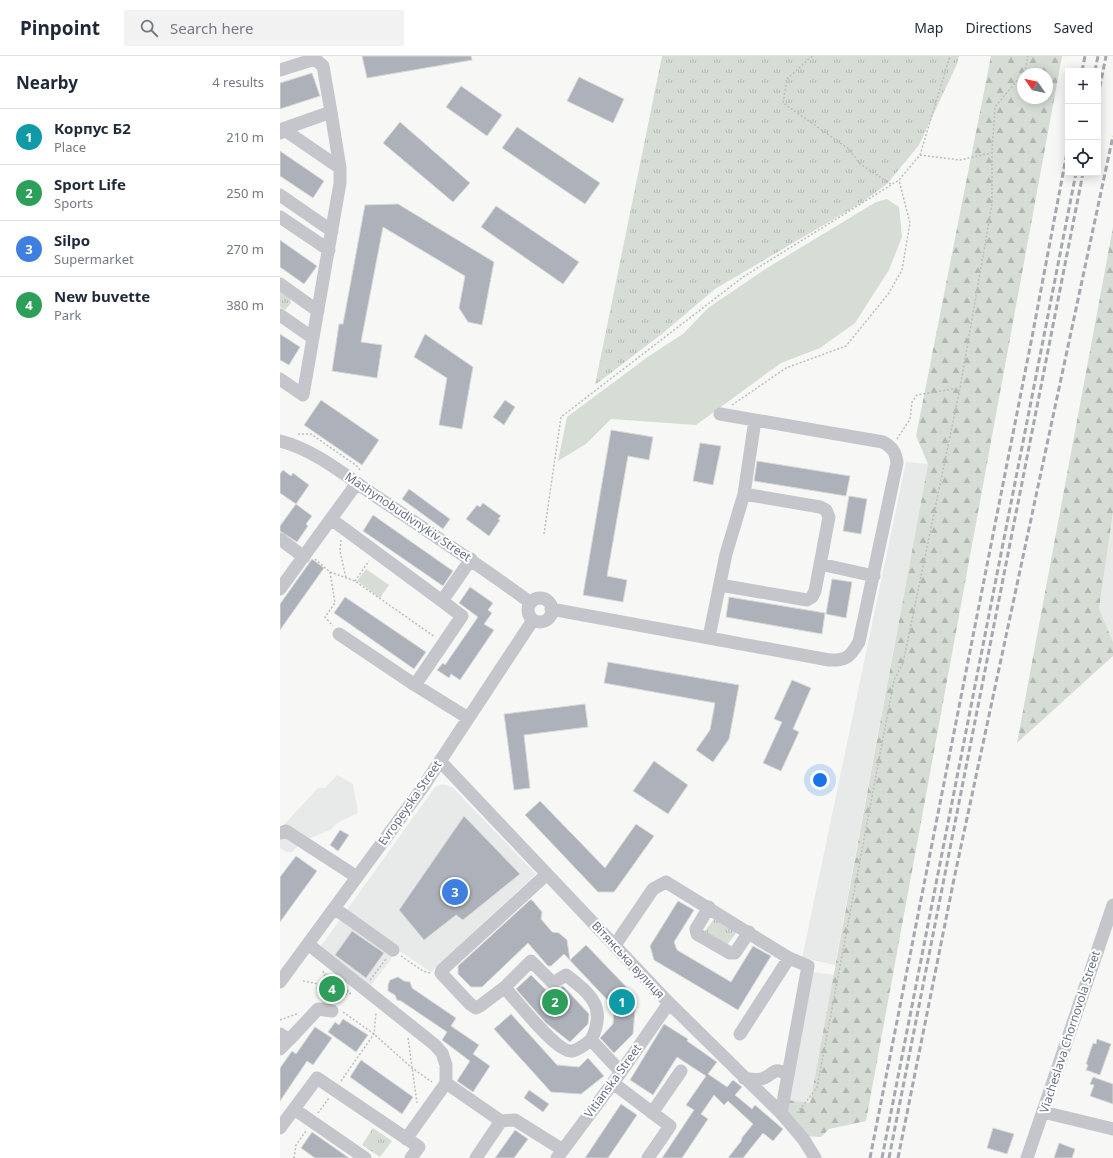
<!DOCTYPE html>
<html lang="en">
<head>
<meta charset="utf-8">
<style>
	:root { --surface:#fff; --page:#f2f2f3; --text:#1f2937; --muted:#747a83; --line:#e0e1e3; --accent:#755033 }
	body { margin:0; font-family:"Noto Sans",sans-serif; background:var(--page); color:var(--text) }
	.controls { position:absolute; right:12px; top:12px; display:grid; overflow:hidden; border-radius:0px; box-shadow:0 2px 10px #0003 }
	.controls button { width:36px; height:36px; display:grid; place-items:center; padding:0; border:0; border-bottom:1px solid var(--line); background:var(--surface); color:var(--text); font:20px sans-serif }
	.compass { position:absolute; left:737px; top:12px; width:36px; height:36px; border-radius:50%; background:var(--surface); box-shadow:0 2px 10px #0003; rotate:304deg }
	.you { position:absolute; left:540px; top:724px; width:14px; height:14px; margin:-10px; border:3px solid #fff; border-radius:50%; background:#1a73e8; box-shadow:0 0 0 6px #1a73e833 }
	.badge { display:grid; place-items:center; width:26px; height:26px; border-radius:50%; background:var(--accent); color:#fff; font-size:13px; font-weight:700 }
	.pin { position:absolute; translate:-50% -50%; border:2px solid #fff; box-shadow:0 1px 4px #0006 }
	.list { margin:0; padding:0; list-style:none }
	h2 { display:flex; justify-content:space-between; align-items:center; height:52px; margin:0; padding:0 16px; font-size:17px }
	h2 small { font-size:13px; font-weight:400; color:var(--muted) }
	.list li { display:grid; grid-template-columns:26px 1fr auto; gap:12px; align-items:center; box-sizing:border-box; height:56px; padding:0 16px; border-top:1px solid var(--line) }
	.list b { display:block; font-size:15px; white-space:nowrap }
	.list p { margin:0; font-size:13px; white-space:nowrap; color:var(--muted) }
	.list em { font-size:13px; font-style:normal; color:var(--muted) }
	.icon { flex:none; width:22px; height:22px; fill:none; stroke:currentColor; stroke-width:2; stroke-linecap:round; stroke-linejoin:round }
	.map { position:relative; flex:none; width:833px; height:1102px; overflow:hidden }
	header { display:flex; align-items:center; gap:24px; box-sizing:border-box; height:56px; padding:0 20px; background:var(--surface); border-bottom:1px solid var(--line) }
	header strong { font-size:19px }
	nav { display:flex; gap:22px; margin-inline-start:auto; font-size:14px }
	.search { width:280px; height:36px; background:var(--page); display:flex; align-items:center; gap:10px; box-sizing:border-box; padding:0 14px; border-radius:0px; color:var(--muted); font-size:15px }
	main { display:flex }
	aside { flex:1; background:var(--surface) }
	.map>svg:first-child { display:block }
	.built { fill:#e8e9e9 }
	.grass { fill:url(#grass-tufts) }
	.forest { fill:url(#forest-firs); fill-rule:evenodd }
	.garden { fill:#d6ddd5 }
	.building { fill:#acb1ba; stroke:#d9dad8 }
	.lines { fill:none; stroke-linecap:round; stroke-linejoin:round }
	.path { stroke:#bcbdc1; stroke-width:1.5; stroke-dasharray:2 2; stroke-linecap:butt }
	.minor { stroke:#c4c6cb; stroke-width:13 }
	.rail { stroke:#a5a8b0; stroke-width:3; stroke-dasharray:6 3; stroke-linecap:butt }
	.labels { text-anchor:middle; stroke-width:4; stroke-linejoin:round; paint-order:stroke }
	.street-label { font-size:12px; fill:#687186; stroke:#fff }
</style>
</head>
<body>
<header>
<strong>Pinpoint</strong>
<div class="search"><svg class="icon" aria-label="search" viewBox="0 0 24 24"><circle cx="10" cy="10" r="6"/><path d="M15 15l6 6"/></svg>Search here</div>
<nav><a>Map</a><a>Directions</a><a>Saved</a></nav>
</header>
<main>
<aside>
<h2>Nearby<small>4 results</small></h2>
<ul class="list">
<li><span class="badge" style="background:#0f9aa8">1</span><div><b>Корпус Б2</b><p>Place</p></div><em>210 m</em></li>
<li><span class="badge" style="background:#2e9e5b">2</span><div><b>Sport Life</b><p>Sports</p></div><em>250 m</em></li>
<li><span class="badge" style="background:#3f7fe0">3</span><div><b>Silpo</b><p>Supermarket</p></div><em>270 m</em></li>
<li><span class="badge" style="background:#2e9e5b">4</span><div><b>New buvette</b><p>Park</p></div><em>380 m</em></li>
</ul>
</aside>
<div class="map">
<svg width="833" height="1102" viewBox="0 0 833 1102">
	<defs>
		<pattern id="grass-tufts" width="24" height="20" patternUnits="userSpaceOnUse"><rect width="24" height="20" fill="#d6ddd5"/><path d="M3 7l-1-3M5 7V3M7 7l1-3M15 17l-1-3M17 17v-4M19 17l1-3" fill="none" stroke="#b1b8b2"/></pattern>
		<pattern id="forest-firs" width="22" height="20" patternUnits="userSpaceOnUse"><rect width="22" height="20" fill="#d6ddd5"/><path d="M5 1l3.5 6h-7zM16 11l3.5 6h-7z" fill="#b1b8b2"/></pattern>
	</defs>
	<rect width="100%" height="100%" fill="#f7f8f5"/>
	<!-- built -->
	<path class="built" d="M626,406L648,408L555,909L522,902Z
		M833,457V586L819,553Z
		M57,719L73,728L78,757L59,766L50,774L23,785L12,796H7L0,792V773L38,732H45Z
		M162,728L172,731L256,818L151,916L118,894L86,936L36,897L155,731Z
		M533,916L554,919L530,1047L508,1044Z"/>
	<!-- grass -->
	<path class="grass" d="M382,0H679L677,8L639,89L607,128L581,147L435,233L383,277L315,329Z
		M0,236L10,243L11,247L5,254L0,251Z
		M437,859L459,873L447,889L427,880L425,875Z
		M45,917L62,920L69,935L60,947H43L36,931Z
		M93,1072L112,1085L100,1101L82,1089Z"/>
	<!-- forest -->
	<path class="forest" d="M711,0H782L586,1065L549,1073L541,1081L525,1080L504,1056L508,1044L530,1047L648,408L636,380ZM743,18H767V42H743Z
		M833,171V456L819,553L833,586V600L737,687Z"/>
	<!-- garden -->
	<path class="garden" d="M607,143L619,151L622,181L609,214L575,267L540,292L501,307L416,369L331,363L306,388L278,405L287,361L369,300L403,278L428,252L487,212L596,146Z
		M86,513L109,529L100,542L77,525Z"/>
	<!-- building -->
	<path class="building" d="M82,0H191L192,4L87,22Z
		M32,17L40,40L0,53V27Z
		M299,21L344,43L333,67L287,45Z
		M181,30L222,59L207,80L166,51Z
		M120,66L190,127L173,146L103,87Z
		M237,71L320,127L305,148L222,92Z
		M0,95L44,125L33,142L0,120Z
		M118,148L214,206L202,269L188,266L179,252L185,220L103,171L81,286L102,289L97,322L52,315L59,268H63L85,149Z
		M216,150L299,206L283,228L201,171Z
		M0,184L37,210L24,228L0,211Z
		M0,278L20,291L9,309L0,304Z
		M145,278L193,311L182,373L159,369L167,322L134,301Z
		M41,344L99,384L82,409L24,369Z
		M225,344L235,351L224,369L213,361Z
		M331,374L373,381L369,404L348,400L327,520L347,524L343,546L303,539Z
		M420,387L441,390L433,429L413,425Z
		M477,405L570,420L566,440L474,425Z
		M3,414L11,420L13,417L29,429L16,448L0,437V418Z
		M129,433L170,463L163,473L122,443Z
		M569,440L587,443L581,478L563,475Z
		M203,447L221,460L218,463L220,464L209,480L186,463L197,449L200,451Z
		M16,448L32,460L26,468L28,470L17,486L0,475V470Z
		M93,459L173,515L163,530L83,475Z
		M32,503L44,512L0,574V548Z
		M552,523L572,526L566,562L546,558Z
		M190,531L213,547L208,554L212,557L204,568L214,574L180,624L171,618L169,622L157,614L163,607L165,609L198,561L179,547Z
		M65,541L146,596L134,613L54,557Z
		M449,541L545,557L542,578L446,561Z
		M328,606L459,629L449,683L433,706L416,694L430,674L435,647L324,627Z
		M512,624L531,632L513,673L519,676L501,715L483,707L502,666L494,663Z
		M305,648L308,671L244,679L250,732L234,734L224,658Z
		M374,705L408,729L388,758L353,735Z
		M260,745L325,812L356,768L374,780L334,836H318L245,759Z
		M184,760L240,818L183,864L176,859L144,884L119,854Z
		M60,774L69,779L58,795L50,789Z
		M16,800L37,815L0,866V821Z
		M250,844H252L262,856L261,863L272,876L279,877L287,884L290,904L306,889L356,941L353,978L334,997L320,982L333,968L334,951L284,898L271,910H268L248,887L202,931H191L178,918V910Z
		M398,845L414,854L394,886L397,894L451,926L473,890L491,900L458,954L374,904L370,890Z
		M72,875L104,897L86,922L55,899Z
		M251,919L270,938L283,930L309,958L308,968L290,986L266,967L236,933Z
		M118,921L124,925L130,926L132,932L176,962L171,970L199,989L193,998L210,1010L193,1036L177,1025L190,1005L162,984L167,976L121,945L117,944L115,939L108,935V929L110,924Z
		M231,958L277,1009L299,1011L308,1002L324,1020L301,1038L271,1036L214,973Z
		M63,963L88,979L76,996L48,976L55,966L59,969Z
		M384,968L408,983L407,985L437,1006L428,1018L447,1031L453,1024L462,1031L455,1039L472,1053L475,1049L503,1073L493,1085L483,1077L463,1102H448L462,1084L461,1083L473,1068L448,1045L444,1049L434,1039L421,1058L428,1063L402,1102H382L414,1054L406,1049L426,1020L397,1001L373,1039L350,1024Z
		M35,971L52,982L33,1009L27,1005L0,1045V1012L12,995L16,998Z
		M817,983L831,988L820,1019L806,1014L808,1009L806,1008L813,987L816,988Z
		M81,1004L133,1041L122,1058L70,1021Z
		M813,1021L833,1028V1048L810,1040L814,1029L810,1028Z
		M249,1034L269,1048L263,1056L244,1042Z
		M341,1048L357,1059L328,1102H305Z
		M713,1072L734,1078L727,1098L707,1092Z
		M235,1074L248,1083L234,1102H215Z
		M32,1076L69,1102H35L21,1092Z
		M779,1087L795,1093L792,1102H774Z"/>
	<g class="lines">
		<!-- path -->
		<path class="path" d="M532,0L507,23L503,47L569,93L580,108L611,128
			M640,99L680,104L711,97
			M452,349L506,312L566,290L609,237L622,214L630,167L619,124
			M18,378H31L77,410L80,414
			M617,383L630,363L632,346L637,339L679,332
			M264,478L281,361L463,221L619,124L640,99L670,0
			M61,484L60,495L66,522
			M35,503L50,516L75,525L155,581
			M50,516L55,547L45,561L53,570
			M75,525L89,505
			M121,900L143,915L150,917
			M43,915L53,944
			M90,924L106,903
			M23,925L66,933
			M54,943L71,937
			M63,956L94,978L132,1012L152,1026
			M0,964L19,957
			M128,982L137,1047
			M61,1025L94,978L96,957
			M38,1057L49,1042
			M517,1057L537,1032L614,624L623,607L680,332L712,148V96L715,51L745,15L748,0
			M14,1102L16,1089L26,1075"/>
		<!-- minor -->
		<path class="minor" d="M0,14L35,3L43,10L51,56L0,74
			M51,56L60,112
			M0,77L3,73L60,112V127L23,339L0,323
			M0,139L52,175
			M0,161L49,194
			M0,228L38,255
			M0,259L33,282
			M0,385C36,394 67,421 97,441C149,476 201,510 251,547
			M51,463L162,545
			M0,483L24,501
			M540,508L594,520
			M440,529L527,544L532,541L535,535L549,461L546,454L540,451L464,438
			M0,533L77,427
			M248 554a12 12 0 1 1 24 0a12 12 0 1 1-24 0Z
			M271,553L549,604C566,605 570,601 579,586L617,407C616,396 612,391 603,386L440,358
			M59,578L135,629L188,662
			M429,581L446,498L464,438L475,364
			M135,629L182,560L162,545L191,503
			M160,705L389,947L501,1057L524,1084L535,1102
			M0,777L6,775L77,821
			M429,851L416,873L417,878L450,897H455L469,876
			M54,852L113,894
			M28,888L155,989L162,997L166,1009V1027L126,1083
			M335,889L373,833L386,826L509,902L528,910L501,1057
			M0,926L143,731L253,564
			M225,931L200,950L196,952L190,948L161,917L162,914L267,818
			M0,978L9,984L38,953L52,955
			M460,978L509,902
			M311,984C305,988 299,994 292,995C278,997 242,951 231,939L225,931L251,905L273,927L286,919C312,939 327,952 311,984L341,1016
			M0,993L9,984
			M464,1022C471,1023 478,1025 484,1022C495,1017 493,1011 507,1018
			M166,1027L221,1065L235,1064L283,1094
			M333,1027L390,1070L368,1102
			M14,1053L85,1102
			M763,1056L833,1073
			M372,1057L401,1015
			M0,1072L37,1022L139,1091L131,1102
			M196,1102L221,1065
			M277,1102L341,1016L389,947
			M747,1102L833,849"/>
		<!-- rail -->
		<path class="rail" d="M802,15L805,0
			M815,15L818,0
			M818,40L826,0
			M590,1102L753,276L788,91
			M602,1102L796,117
			M609,1102L803,117
			M618,1102L674,823L833,80"/>
	</g>
	<g class="labels">
		<!-- street labels -->
		<g class="street-label">
			<text transform="translate(128 461) rotate(34)" y="4">Mashynobudivnykiv Street</text>
			<text transform="translate(130 747) rotate(-55)" y="4">Evropeyska Street</text>
			<text transform="translate(348 904) rotate(47)" y="4">Вітянська вулиця</text>
			<text transform="translate(790 976) rotate(-72)" y="4">Viacheslava Chornovola Street</text>
			<text transform="translate(333 1025) rotate(-54)" y="4">Vitianska Street</text>
		</g>
	</g>
</svg>
<div class="controls">
<button>+</button>
<button>−</button>
<button><svg class="icon" aria-label="locate" viewBox="0 0 24 24"><circle cx="12" cy="12" r="6"/><path d="M12 2v4M12 18v4M2 12h4M18 12h4"/></svg></button>
</div>
<svg class="compass" viewBox="-18 -18 36 36"><path d="M0-13l5 13h-10z" fill="#e53935"/><path d="M0 13l5-13h-10z" fill="#747a83"/></svg>
<div class="you"></div>
<div class="pin badge" style="left:342px;top:946px;background:#0f9aa8">1</div>
<div class="pin badge" style="left:275px;top:946px;background:#2e9e5b">2</div>
<div class="pin badge" style="left:175px;top:836px;background:#3f7fe0">3</div>
<div class="pin badge" style="left:52px;top:933px;background:#2e9e5b">4</div>
</div>
</main>
</body>
</html>
